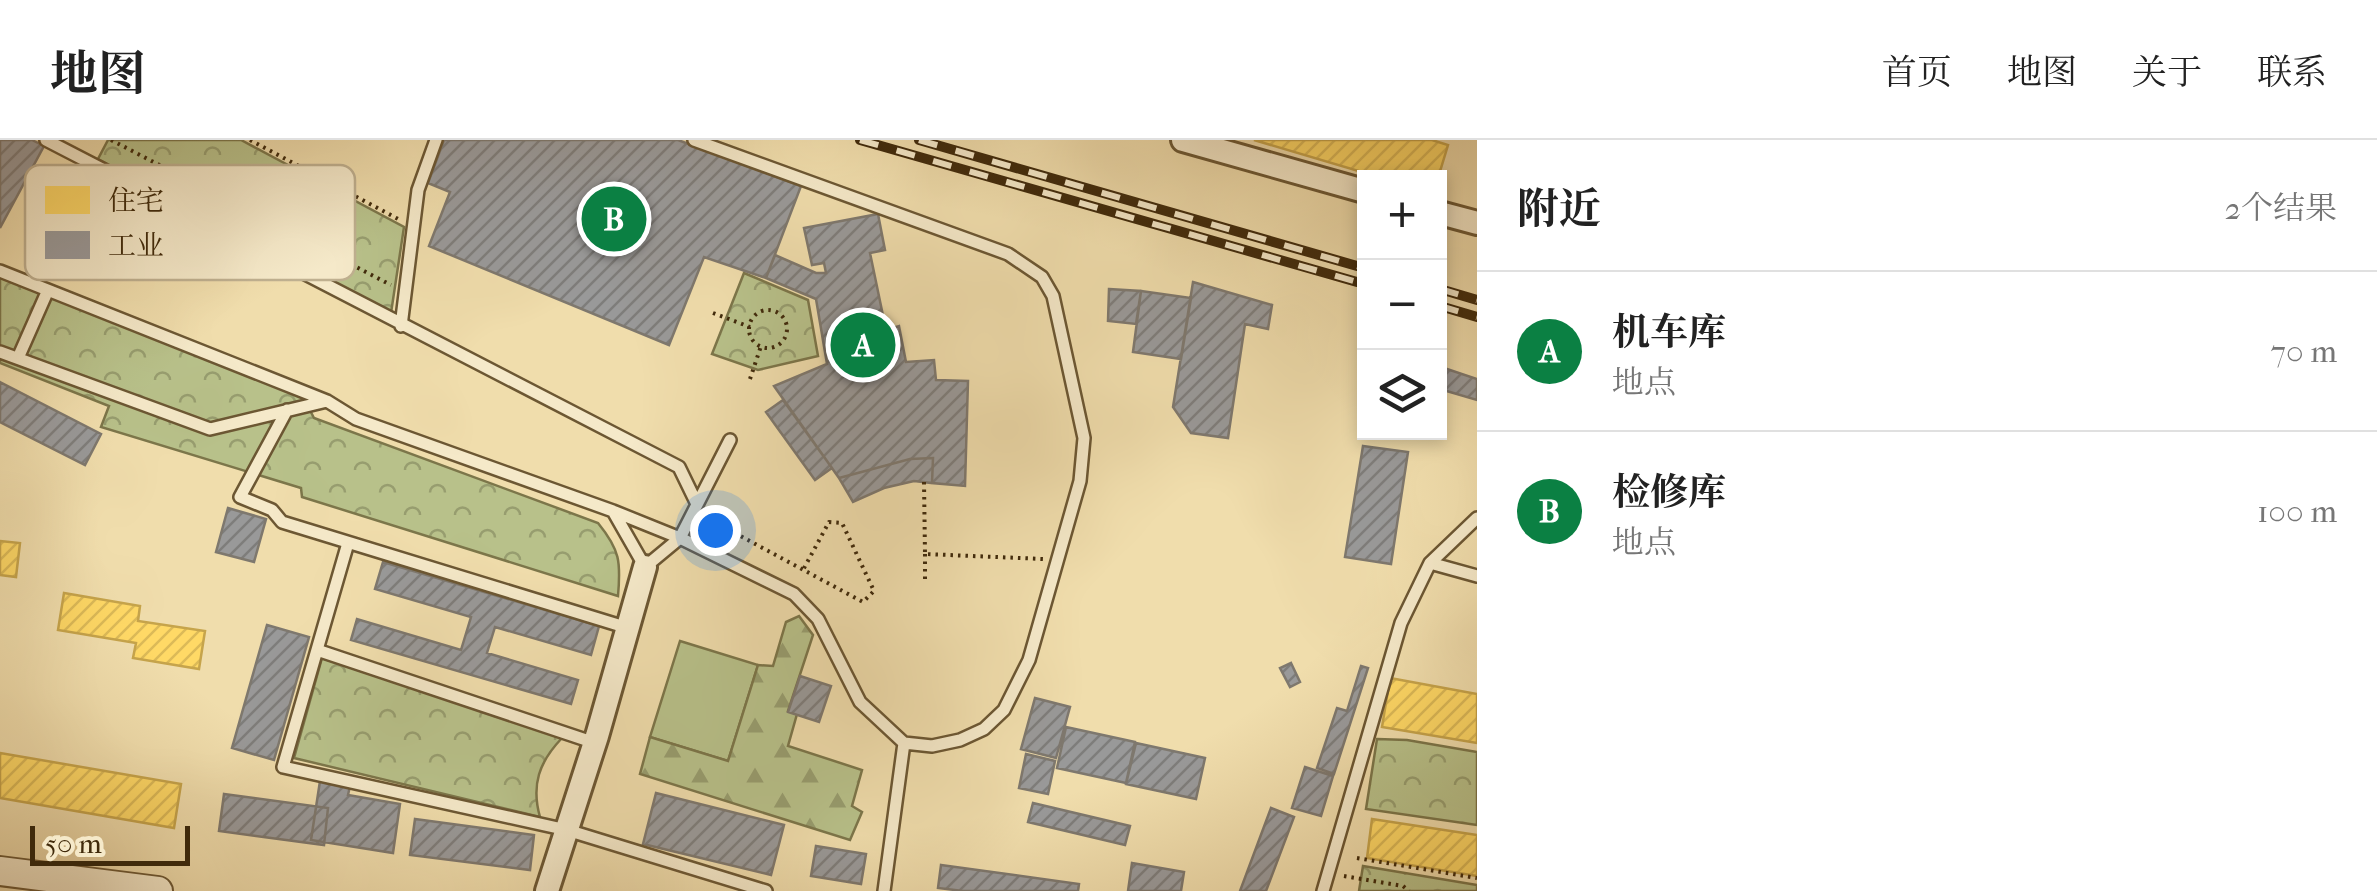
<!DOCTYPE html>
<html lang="zh">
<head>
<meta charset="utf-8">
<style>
	:root { --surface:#fff; --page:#f6f6f6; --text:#222; --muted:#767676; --line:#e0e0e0; --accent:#0b8043 }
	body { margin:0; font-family:"IM FELL French Canon","Noto Serif SC",serif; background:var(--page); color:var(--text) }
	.controls { position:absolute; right:30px; top:30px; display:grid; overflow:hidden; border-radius:0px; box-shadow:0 5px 15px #0003 }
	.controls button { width:90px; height:90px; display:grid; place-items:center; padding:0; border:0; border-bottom:2px solid var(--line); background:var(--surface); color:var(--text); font:50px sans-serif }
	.scale { position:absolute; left:30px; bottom:25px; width:160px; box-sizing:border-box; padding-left:10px; border:5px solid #402a0b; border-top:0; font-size:28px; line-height:35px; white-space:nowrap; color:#402a0b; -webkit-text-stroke:8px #f5e9c9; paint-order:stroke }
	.you { position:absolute; left:715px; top:390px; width:35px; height:35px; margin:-25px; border:8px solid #fff; border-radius:50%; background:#1a73e8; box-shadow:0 0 0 15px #1a73e833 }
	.badge { display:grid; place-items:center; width:65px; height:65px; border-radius:50%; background:var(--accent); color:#fff; font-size:32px; font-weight:700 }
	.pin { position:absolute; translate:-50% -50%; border:5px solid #fff; box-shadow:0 2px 10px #0006 }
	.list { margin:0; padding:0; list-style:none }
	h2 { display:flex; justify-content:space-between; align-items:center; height:130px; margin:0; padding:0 40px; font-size:42px }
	h2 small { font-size:32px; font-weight:400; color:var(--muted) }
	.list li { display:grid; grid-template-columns:65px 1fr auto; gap:30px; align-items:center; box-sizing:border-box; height:160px; padding:0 40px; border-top:2px solid var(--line) }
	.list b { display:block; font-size:38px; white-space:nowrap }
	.list p { margin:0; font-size:32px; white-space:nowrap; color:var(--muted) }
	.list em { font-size:32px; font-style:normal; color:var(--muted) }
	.icon { flex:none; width:55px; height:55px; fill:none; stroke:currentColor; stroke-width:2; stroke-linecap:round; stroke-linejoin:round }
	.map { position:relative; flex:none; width:1477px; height:751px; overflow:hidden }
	header { display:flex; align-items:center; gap:60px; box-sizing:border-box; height:140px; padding:0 50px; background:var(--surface); border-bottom:2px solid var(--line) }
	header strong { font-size:48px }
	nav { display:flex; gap:55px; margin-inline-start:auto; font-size:35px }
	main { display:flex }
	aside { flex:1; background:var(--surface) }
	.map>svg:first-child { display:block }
	.grass { fill:#b8c18a; stroke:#7c764a; stroke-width:2.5 }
	.forest { fill:url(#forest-firs); stroke:#7c764a; stroke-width:2.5 }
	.park { fill:url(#park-crowns); stroke:#7c764a; stroke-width:2.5 }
	.homes { fill:url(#homes-hatch); stroke:#c6a44b; stroke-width:2.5 }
	.industry { fill:url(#industry-hatch); stroke:#7e786e; stroke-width:2.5 }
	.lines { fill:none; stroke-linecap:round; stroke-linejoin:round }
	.service-casing { stroke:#6c5733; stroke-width:16 }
	.minor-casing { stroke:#6c5733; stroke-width:28 }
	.tertiary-casing { stroke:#6c5733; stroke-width:32 }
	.path { stroke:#402a0b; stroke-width:4; stroke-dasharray:2.5 5; stroke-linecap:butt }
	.service { stroke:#f5e9c9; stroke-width:11 }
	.minor { stroke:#f5e9c9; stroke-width:22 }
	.tertiary { stroke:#f5e9c9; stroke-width:28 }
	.rail-casing { stroke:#402a0b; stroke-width:10 }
	.rail { stroke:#f5e9c9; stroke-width:6; stroke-dasharray:19; stroke-linecap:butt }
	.key { fill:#f5e9c9; stroke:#bfb090; stroke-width:2.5 }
	.key-label { font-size:28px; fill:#402a0b }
</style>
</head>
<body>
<header>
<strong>地图</strong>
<nav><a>首页</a><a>地图</a><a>关于</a><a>联系</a></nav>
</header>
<main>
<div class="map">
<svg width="1477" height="751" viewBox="0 0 1477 751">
	<defs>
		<pattern id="forest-firs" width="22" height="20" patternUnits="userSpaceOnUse" patternTransform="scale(2.5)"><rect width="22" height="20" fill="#b8c18a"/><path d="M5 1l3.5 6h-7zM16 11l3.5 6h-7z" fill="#979d6f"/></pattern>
		<pattern id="park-crowns" width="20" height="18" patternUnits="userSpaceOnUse" patternTransform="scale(2.5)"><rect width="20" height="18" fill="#b8c18a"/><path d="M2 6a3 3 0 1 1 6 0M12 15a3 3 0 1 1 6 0" fill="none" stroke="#979d6f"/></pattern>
		<pattern id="homes-hatch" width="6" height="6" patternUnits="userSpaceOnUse" patternTransform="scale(2.5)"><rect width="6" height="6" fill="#ffd966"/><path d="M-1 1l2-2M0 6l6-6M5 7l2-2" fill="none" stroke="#dcba57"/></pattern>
		<pattern id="industry-hatch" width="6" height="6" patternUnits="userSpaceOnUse" patternTransform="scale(2.5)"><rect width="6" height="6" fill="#999"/><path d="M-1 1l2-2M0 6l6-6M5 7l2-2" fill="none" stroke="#7e7d7b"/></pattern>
	</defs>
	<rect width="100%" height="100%" fill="#f0ddac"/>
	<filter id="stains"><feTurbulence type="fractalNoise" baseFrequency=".002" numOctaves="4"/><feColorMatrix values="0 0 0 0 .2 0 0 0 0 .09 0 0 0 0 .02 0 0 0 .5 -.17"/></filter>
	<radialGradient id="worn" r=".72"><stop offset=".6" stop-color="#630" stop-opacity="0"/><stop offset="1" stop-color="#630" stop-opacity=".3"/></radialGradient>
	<!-- grass -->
	<path class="grass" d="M680,501L758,525L728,621L650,597Z"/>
	<!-- forest -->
	<path class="forest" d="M799,476L813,495L788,571L797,574L788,606L862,630L852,666L862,672L850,700L640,634L650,597L728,621L758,525L773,526L786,482Z"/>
	<!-- park -->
	<path class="park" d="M108,0H241L404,87L391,173L98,19Z
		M744,133L808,160L818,216L758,230L712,214Z
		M0,136L303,257L314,278L598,383C620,410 621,422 618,456L302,357L301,348L101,287L109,266L0,223Z
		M322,518L562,598C539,622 531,645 540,677L294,618Z
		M1377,599L1407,600L1477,612V685L1366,669Z
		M1363,726L1477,745V751H1359Z"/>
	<!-- homes -->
	<path class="homes" d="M1254,0H1432L1448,5L1438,38H1382Z
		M0,401L20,403L16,437L0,435Z
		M64,453L140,466L138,481L205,491L199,529L133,518L136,503L58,490Z
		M1390,538L1477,554V603L1382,587Z
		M0,613L181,644L174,688L0,658Z
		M1372,679L1477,695V736L1367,718Z"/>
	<!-- industry -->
	<path class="industry" d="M0,0H32L44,6L0,88Z
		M444,0H678L801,46L766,138L704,117L669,205L429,106L450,52L428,43Z
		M878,74L885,110L870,113L886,190L899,186L906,222L934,220L936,240L968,241L965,346L932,343L933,318L910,319L839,338L774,246L827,224L816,159L766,138L775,115L816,133H826L824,123L812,125L804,88Z
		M1193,142L1272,165L1268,189L1245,184L1228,298L1191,293L1173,267Z
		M1109,149L1141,151L1136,184L1108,181Z
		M1141,151L1191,158L1181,219L1133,212Z
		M1444,228L1477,239V260L1440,249Z
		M0,242L101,294L85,325L0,282Z
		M783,260L832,328L815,340L766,272Z
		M1363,306L1408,312L1391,424L1345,417Z
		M933,318L932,343L914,341L884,348L853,362L839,338L910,319Z
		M228,368L266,379L254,422L216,412Z
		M383,422L599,486L591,515L495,487L487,513L578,540L571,564L351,500L357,479L461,510L471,477L375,449Z
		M267,485L309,497L274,620L232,608Z
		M1291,523L1300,542L1290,547L1280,528Z
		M1361,526L1368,528L1334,634L1317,628L1337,568L1347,571Z
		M800,536L831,546L819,582L788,572Z
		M1035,558L1070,567L1056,618L1021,609Z
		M1066,587L1135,602L1126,643L1057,628Z
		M1136,603L1205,618L1196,659L1126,644Z
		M1026,614L1055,621L1048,654L1019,648Z
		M1305,627L1333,636L1321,676L1292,668Z
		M320,641L350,646L348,655L400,664L393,713L311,700Z
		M656,653L784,685L771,735L643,704Z
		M224,654L328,668L324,705L219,691Z
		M1033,663L1130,686L1125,705L1028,682Z
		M1271,668L1294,677L1266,751H1240Z
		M415,679L534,695L530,730L410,715Z
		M816,706L866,714L861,744L811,736Z
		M1132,723L1184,732L1181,751H1128Z
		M941,725L1079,744L1078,751H963L938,748Z"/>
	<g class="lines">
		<defs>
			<path id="service" d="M46,0L679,327L696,362
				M694,0L1008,114L1042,137L1053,156L1084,298L1080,341L1029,520L1004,570L984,589L960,600L932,606L904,603
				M0,131L327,261L356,279L613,371L680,398L794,454L818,479L860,562L904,603L884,751
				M401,186L418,50L436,0
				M0,212L210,289L327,261
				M18,218L48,150
				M287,270L240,357L272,370L282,382L628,488
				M613,371L645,427L680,398L730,300
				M348,403L283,627L567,690L766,751
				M1430,423L1477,436
				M317,510L595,603
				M1323,751L1401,483L1430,423L1477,378"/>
			<path id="minor" d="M1183,0L1364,51
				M1440,73L1477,83
				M547,751L597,596L645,427"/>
			<path id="tertiary" d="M0,731L158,751"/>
		</defs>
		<!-- service casing -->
		<use href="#service" class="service-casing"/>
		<!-- minor casing -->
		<use href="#minor" class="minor-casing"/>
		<!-- tertiary casing -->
		<use href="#tertiary" class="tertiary-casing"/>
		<!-- path -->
		<path class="path" d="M111,0L391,145
			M250,0L400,80
			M749 189a19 19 0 1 1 38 0a19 19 0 1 1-38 0Z
			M713,173L750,187
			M750,239L761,206
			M924,342L925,414L1043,419
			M711,374L733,392L863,462L874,451L842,383L829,382L803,430
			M925,414V441
			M1357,718L1477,738
			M1344,736L1403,746L1409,751"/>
		<!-- service -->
		<use href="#service" class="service"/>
		<!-- minor -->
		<use href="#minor" class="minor"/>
		<!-- tertiary -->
		<use href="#tertiary" class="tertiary"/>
		<defs>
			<path id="rail" d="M860,0L1364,144
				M919,0L1364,128
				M1440,149L1477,160
				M1440,166L1477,177"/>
		</defs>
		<!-- rail casing -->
		<use href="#rail" class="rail-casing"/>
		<!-- rail -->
		<use href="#rail" class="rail"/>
	</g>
	<!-- legend -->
	<rect x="25" y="25" width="330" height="115" rx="15" class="key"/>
	<rect x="45" y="46" width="45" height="28" fill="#ffd966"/>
	<rect x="45" y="91" width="45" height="28" fill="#999"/>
	<g class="key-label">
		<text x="108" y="70">住宅</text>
		<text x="108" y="115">工业</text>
	</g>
	<rect width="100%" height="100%" filter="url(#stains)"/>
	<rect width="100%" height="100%" fill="url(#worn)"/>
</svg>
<div class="controls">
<button>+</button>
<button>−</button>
<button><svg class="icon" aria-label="layers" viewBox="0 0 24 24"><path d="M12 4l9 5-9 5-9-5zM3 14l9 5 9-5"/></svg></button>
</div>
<div class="scale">50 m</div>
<div class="you"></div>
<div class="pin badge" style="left:863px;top:205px">A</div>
<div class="pin badge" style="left:614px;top:79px">B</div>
</div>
<aside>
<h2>附近<small>2个结果</small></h2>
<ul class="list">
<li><span class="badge">A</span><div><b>机车库</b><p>地点</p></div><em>70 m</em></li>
<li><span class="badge">B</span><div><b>检修库</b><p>地点</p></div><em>100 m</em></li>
</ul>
</aside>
</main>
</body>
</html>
